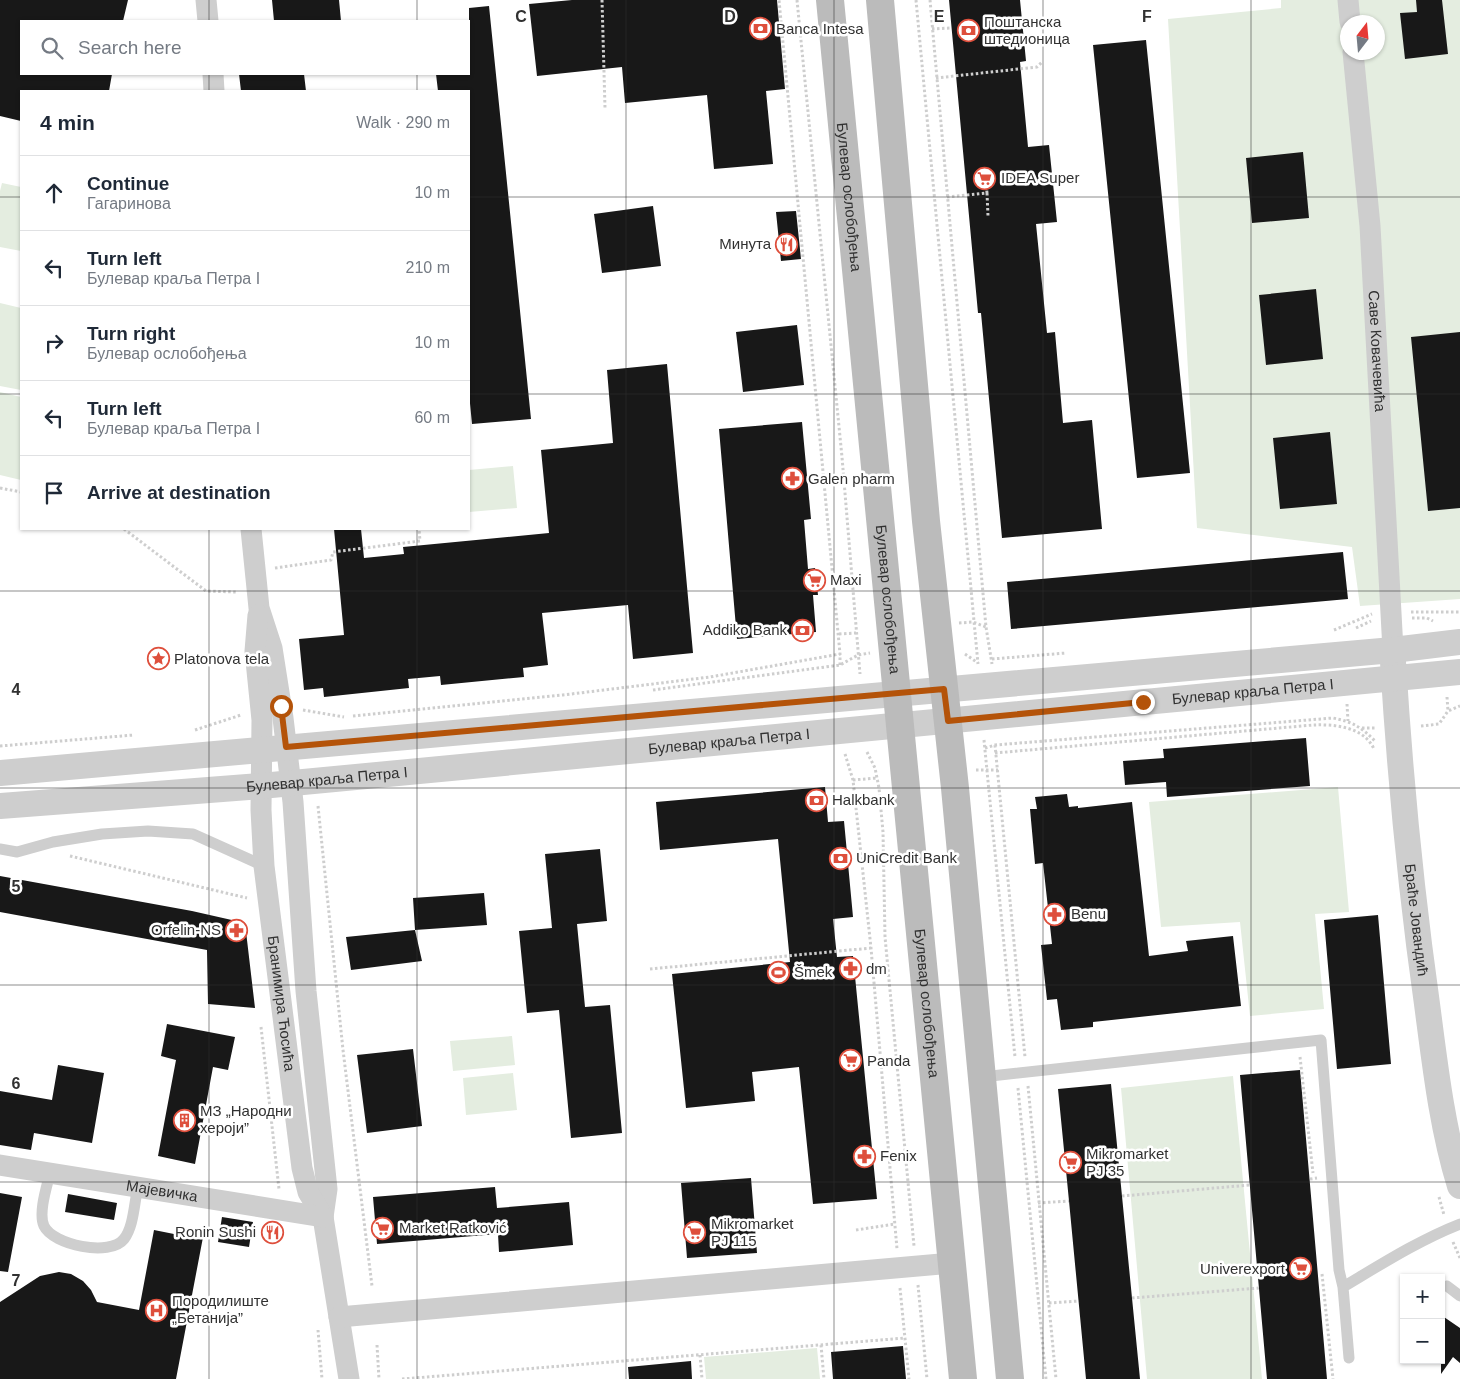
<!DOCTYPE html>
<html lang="en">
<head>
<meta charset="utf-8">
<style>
	:root { --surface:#fff; --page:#f2f2f3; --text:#1f2937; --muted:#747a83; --line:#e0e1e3 }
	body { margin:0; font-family:Arial,sans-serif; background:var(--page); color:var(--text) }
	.controls { position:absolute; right:15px; bottom:15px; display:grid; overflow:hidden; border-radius:0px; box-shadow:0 1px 4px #0004 }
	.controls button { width:45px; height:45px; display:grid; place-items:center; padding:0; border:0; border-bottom:1px solid var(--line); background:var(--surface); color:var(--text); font:25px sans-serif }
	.compass { position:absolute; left:1340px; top:15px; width:45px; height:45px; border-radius:50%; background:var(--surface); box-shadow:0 1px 4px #0004; rotate:16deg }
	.stop { position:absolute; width:15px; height:15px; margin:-11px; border:4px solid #b45309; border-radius:50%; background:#fff }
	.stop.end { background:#b45309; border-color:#fff; box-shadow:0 1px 5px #0008 }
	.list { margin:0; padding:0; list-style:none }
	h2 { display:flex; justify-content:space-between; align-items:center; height:65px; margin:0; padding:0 20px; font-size:21px }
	h2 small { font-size:16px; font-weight:400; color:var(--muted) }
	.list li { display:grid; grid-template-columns:32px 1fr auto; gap:15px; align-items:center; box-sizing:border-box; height:75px; padding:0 20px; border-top:1px solid var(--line) }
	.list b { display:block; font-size:19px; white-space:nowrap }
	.list p { margin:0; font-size:16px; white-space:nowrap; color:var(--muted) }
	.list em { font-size:16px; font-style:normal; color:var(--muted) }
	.icon { flex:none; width:28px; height:28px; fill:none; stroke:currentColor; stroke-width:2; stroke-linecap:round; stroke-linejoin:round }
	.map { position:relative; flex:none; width:1460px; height:1379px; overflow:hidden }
	.search { position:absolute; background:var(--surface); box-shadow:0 1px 4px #0004; left:20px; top:20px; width:450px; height:55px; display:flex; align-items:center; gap:12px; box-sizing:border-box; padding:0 18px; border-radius:0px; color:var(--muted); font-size:19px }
	.panel { position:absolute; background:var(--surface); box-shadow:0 1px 4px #0004; left:20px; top:90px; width:450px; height:440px; border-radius:0px }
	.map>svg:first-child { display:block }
	.green { fill:#e4ede0; fill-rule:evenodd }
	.building { fill:#181818 }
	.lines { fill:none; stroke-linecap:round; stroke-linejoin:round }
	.path { stroke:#cecece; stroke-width:3; stroke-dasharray:2.5 2.5; stroke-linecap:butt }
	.service { stroke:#cecece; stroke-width:11 }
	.minor { stroke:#cecece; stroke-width:21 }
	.tertiary { stroke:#cecece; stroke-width:26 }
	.secondary { stroke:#bbb; stroke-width:28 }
	.route { stroke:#b45309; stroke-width:6 }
	.grid { fill:none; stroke:#313131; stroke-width:1; stroke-opacity:0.55 }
	.labels { text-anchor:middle; stroke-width:5; stroke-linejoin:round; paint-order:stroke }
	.poi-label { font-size:15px; fill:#313131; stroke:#fff; text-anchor:start }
	.street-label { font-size:15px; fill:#313131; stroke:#fff }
	.grid-label { font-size:16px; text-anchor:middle; font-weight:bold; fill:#313131; stroke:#fff; stroke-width:5; stroke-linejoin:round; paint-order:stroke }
</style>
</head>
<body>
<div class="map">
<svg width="1460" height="1379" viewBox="0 0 1460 1379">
	<rect width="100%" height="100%" fill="#fff"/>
	<!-- green -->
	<path class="green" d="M1281,0H1460V599L1360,606L1352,547L1197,528L1168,19L1281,8ZM1348,22H1378V52H1348Z
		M2,183L21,187V251L0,247V191Z
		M0,303L21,308V390L0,386Z
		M0,392L21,397V480L0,475Z
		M513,466L517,508L469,512V470Z
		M1338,787L1349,912L1315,914L1324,1009L1250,1016L1240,922L1161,927L1149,802Z
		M512,1036L515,1065L453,1071L450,1041Z
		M513,1073L517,1110L466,1115L463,1078Z
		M1233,1076L1262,1379H1147L1121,1088Z
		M817,1348L820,1379H706L704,1357Z"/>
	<!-- building -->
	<path class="building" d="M0,0H128L123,21H21V74H112L109,91H21V121L0,116Z
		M272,0H339L341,21H274Z
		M572,0H777L785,89L766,91L773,164L714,169L707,95L625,103L622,67L537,76L529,4Z
		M949,0H1020L1026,61L1020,62L1028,147L1049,145L1057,222L1036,224L1047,333L1055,332L1063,423L1092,420L1102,529L1002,538L981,313H978Z
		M1416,0H1442L1448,54L1405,59L1400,13L1417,12Z
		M489,6L531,419L472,424L469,393V91H438L436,74H469V8Z
		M1146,40L1190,473L1137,478L1093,45Z
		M239,74H304L306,91H241Z
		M1303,152L1309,218L1252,223L1246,158Z
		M653,206L661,266L602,273L594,214Z
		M796,211L801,259L781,261L776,212Z
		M1316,289L1323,359L1266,365L1259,295Z
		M797,325L804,385L743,392L736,332Z
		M1460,332V508L1428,511L1411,337Z
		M667,364L693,653L633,659L628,605L542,613L548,665L523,668L524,677L441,685L440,676L408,679L409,688L324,697L323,688L304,690L299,639L344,635L334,529H361L364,558L404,554L403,547L549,533L541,450L613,443L607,370Z
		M802,422L811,519L804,520L808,569L815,568L818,595H813L816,632L737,639L719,429Z
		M1330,432L1337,504L1280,509L1273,438Z
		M1343,552L1348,599L1011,629L1007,582Z
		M1306,738L1310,786L1167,797L1166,782L1125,785L1123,761L1164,758L1163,749Z
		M825,787L828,822L844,821L853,917L833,919L837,957L853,956L877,1199L813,1204L799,1067L752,1072L755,1101L686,1108L672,974L790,962L778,839L660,850L656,802Z
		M1067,794L1069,807L1078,806V808L1132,802L1149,956L1188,951L1186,941L1233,936L1241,1006L1093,1022V1027L1061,1030L1057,999L1047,1000L1041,945L1052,944L1043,863L1035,864L1030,809H1037L1035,797Z
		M600,849L607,921L577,924L585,1007L610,1005L622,1133L571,1138L559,1010L527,1013L519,931L552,928L545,854Z
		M0,876L192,911L245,923L255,1008L208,1004L207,950L0,912Z
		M484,893L487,925L415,930L413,898Z
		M1378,915L1391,1064L1337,1069L1324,920Z
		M415,930L422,961L351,970L346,937Z
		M167,1024L235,1037L228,1070L213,1067L195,1164L158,1156L176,1060L161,1056Z
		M413,1049L422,1126L367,1133L357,1055Z
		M58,1065L104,1073L92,1143L34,1133L31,1150L0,1145V1091L52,1100Z
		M1300,1070L1327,1379H1267L1240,1075Z
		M1111,1084L1132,1298L1140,1379H1086L1069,1201L1058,1089Z
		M751,1178L757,1253L687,1258L681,1183Z
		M495,1187L497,1208L569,1202L573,1245L499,1252L498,1234L377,1244L373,1197Z
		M0,1193L22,1197L8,1272L0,1271Z
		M68,1194L117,1203L114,1220L65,1212Z
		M222,1217L253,1222L249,1247L218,1242Z
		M176,1227L204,1232L176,1379H0V1302L40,1276L59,1272L71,1274L83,1281L91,1290L97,1302L139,1310L154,1230L174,1234Z
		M1441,1315L1460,1328V1363L1453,1357L1441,1374Z
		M903,1346L906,1379H833L831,1352Z
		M691,1361L692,1379H629L628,1367Z"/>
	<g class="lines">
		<!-- path -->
		<path class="path" d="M602,0L605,108
			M797,0L842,457L860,674
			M916,0L978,664
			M930,0L986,627L992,664
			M1022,22L1040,20
			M932,29L951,28
			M936,78L1037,67L1042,62
			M987,193L988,216
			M947,197L987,193L986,183
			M0,488L21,492
			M124,529L206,591L237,592
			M275,568L331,560L333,552L420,541L419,529
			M1411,612H1460
			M1412,618H1427L1433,621
			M959,623L973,622L986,627
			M1356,628L1371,621
			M1334,630L1372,614
			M839,634L856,633
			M965,654L978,663
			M992,659L1066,653
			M840,665V654
			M653,690L840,665L858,655L870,653
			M1447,697L1448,711
			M1347,704L1348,721
			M303,710L344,717
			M353,716L563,695L710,677L840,654L779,0
			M1421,726L1439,724L1448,711L1460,706
			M1362,728H1375
			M195,730L241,715
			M984,740L1015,1057
			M995,745L1025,1057
			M0,746L134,735
			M985,748L995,745L1333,718C1353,722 1361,727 1375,741
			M867,752L875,768L879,788L883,832L885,937L914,1246
			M995,753L1313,725C1335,724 1364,727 1374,749
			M845,754L853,780L871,948L897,1249
			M976,770H998
			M853,780L877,778
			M318,806L343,1050L372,1286
			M70,856L247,898
			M650,969L871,948
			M261,1027L279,1189
			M1300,1057L1313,1173
			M1028,1086L1056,1379
			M1018,1088L1046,1379
			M1310,1179L1317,1178
			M1122,1196L1250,1185
			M1439,1197L1444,1215
			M1038,1203L1069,1201
			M856,1230L895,1224
			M1453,1242L1460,1258
			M1322,1274L1333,1379
			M918,1285L927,1379
			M900,1288L909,1379
			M1132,1298L1259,1288
			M1049,1303L1079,1301
			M318,1330L322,1379
			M377,1345L379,1379
			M821,1345L824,1379
			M700,1355L702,1379
			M402,1379L905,1338"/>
		<!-- service -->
		<path class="service" d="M0,849L17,852L53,842L102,834L148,831L193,834L264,866
			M982,1077L1321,1040L1339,1270L1343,1287L1349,1358
			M50,1173C47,1186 38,1213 44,1226C53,1245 110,1257 124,1239C134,1226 134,1203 138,1187
			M1447,1286L1460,1296
			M1343,1287C1380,1265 1419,1240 1460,1224"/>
		<!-- minor -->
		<g class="minor">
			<path d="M206,0L208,21"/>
			<path d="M1348,0L1350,22"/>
			<path id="s1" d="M1353,52L1370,226L1393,650"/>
			<path d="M213,74L214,91"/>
			<path d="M251,529L259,608L272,648L283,718L293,802L306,991L327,1189L323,1217L349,1379"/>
			<path id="s2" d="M258,615L255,651L262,720L261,810L264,866L302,1168L308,1192L323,1217"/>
			<path id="s3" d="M0,1165L323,1217"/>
			<path d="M339,1317L952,1263"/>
		</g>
		<!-- tertiary -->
		<g class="tertiary">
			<path id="s4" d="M1393,662C1400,776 1411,891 1427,1004C1435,1065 1442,1128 1460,1186"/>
			<path d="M0,773L1393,650L1460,642"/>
			<path id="s5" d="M0,806L261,786L1460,672"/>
		</g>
		<!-- secondary -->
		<g class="secondary">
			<path id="s6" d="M830,0L963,1379"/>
			<path d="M880,0L926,521L955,788L1010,1379"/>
		</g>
	</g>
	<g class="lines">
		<!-- route -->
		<path class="route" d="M281,706L286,747L944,689L948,721L1143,702"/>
	</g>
	<!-- grid -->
	<path class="grid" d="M209,0V21M417,0V21M626,0V1379M834,0V1379M1043,0V1379M1251,0V1379M209,74V91M417,74V91M0,197H21M469,197H1460M0,394H21M469,394H1460M209,529V1379M417,529V1379M0,591H1460M0,788H1460M0,985H1460M0,1182H1460"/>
	<!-- icons -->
	<defs>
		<symbol id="bank-ring" viewBox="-11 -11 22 22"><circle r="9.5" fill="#fff" stroke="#de4f3c" stroke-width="1.5"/><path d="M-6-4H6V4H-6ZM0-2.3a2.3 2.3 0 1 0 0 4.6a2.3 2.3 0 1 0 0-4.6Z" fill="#de4f3c"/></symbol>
		<symbol id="supermarket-ring" viewBox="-11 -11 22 22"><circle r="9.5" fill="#fff" stroke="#de4f3c" stroke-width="1.5"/><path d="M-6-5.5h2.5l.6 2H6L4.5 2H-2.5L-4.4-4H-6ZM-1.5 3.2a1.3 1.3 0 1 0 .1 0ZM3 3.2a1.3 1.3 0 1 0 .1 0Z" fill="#de4f3c"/></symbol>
		<symbol id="restaurant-ring" viewBox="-11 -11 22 22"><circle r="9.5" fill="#fff" stroke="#de4f3c" stroke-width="1.5"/><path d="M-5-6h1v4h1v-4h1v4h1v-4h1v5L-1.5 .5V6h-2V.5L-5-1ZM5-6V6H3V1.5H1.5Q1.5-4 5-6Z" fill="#de4f3c"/></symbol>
		<symbol id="pharmacy-ring" viewBox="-11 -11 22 22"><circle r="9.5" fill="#fff" stroke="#de4f3c" stroke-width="1.5"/><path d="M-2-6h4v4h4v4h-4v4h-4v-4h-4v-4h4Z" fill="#de4f3c"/></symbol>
		<symbol id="sight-ring" viewBox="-11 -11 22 22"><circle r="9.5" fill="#fff" stroke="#de4f3c" stroke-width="1.5"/><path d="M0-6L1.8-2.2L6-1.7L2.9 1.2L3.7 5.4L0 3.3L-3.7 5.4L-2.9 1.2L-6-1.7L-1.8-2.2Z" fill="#de4f3c"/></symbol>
		<symbol id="stadium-ring" viewBox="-11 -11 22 22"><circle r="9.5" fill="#fff" stroke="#de4f3c" stroke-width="1.5"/><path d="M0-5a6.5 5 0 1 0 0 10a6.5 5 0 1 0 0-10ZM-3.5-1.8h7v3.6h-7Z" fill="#de4f3c"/></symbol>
		<symbol id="building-ring" viewBox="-11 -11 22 22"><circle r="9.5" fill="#fff" stroke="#de4f3c" stroke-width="1.5"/><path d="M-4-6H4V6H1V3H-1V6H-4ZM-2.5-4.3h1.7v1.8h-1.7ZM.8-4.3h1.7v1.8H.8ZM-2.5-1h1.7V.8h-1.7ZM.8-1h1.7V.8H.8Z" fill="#de4f3c"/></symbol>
		<symbol id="hospital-ring" viewBox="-11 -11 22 22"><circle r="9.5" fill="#fff" stroke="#de4f3c" stroke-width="1.5"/><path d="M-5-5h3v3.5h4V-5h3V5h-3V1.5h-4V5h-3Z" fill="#de4f3c"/></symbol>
	</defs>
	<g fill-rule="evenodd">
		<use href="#bank-ring" x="748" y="16" width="25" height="25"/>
		<use href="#bank-ring" x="956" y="18" width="25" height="25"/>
		<use href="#supermarket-ring" x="972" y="166" width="25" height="25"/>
		<use href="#restaurant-ring" x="774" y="232" width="25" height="25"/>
		<use href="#pharmacy-ring" x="780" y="466" width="25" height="25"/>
		<use href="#supermarket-ring" x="802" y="568" width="25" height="25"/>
		<use href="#bank-ring" x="790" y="618" width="25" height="25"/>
		<use href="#sight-ring" x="146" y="646" width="25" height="25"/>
		<use href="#bank-ring" x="804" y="788" width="25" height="25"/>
		<use href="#bank-ring" x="828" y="846" width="25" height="25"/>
		<use href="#pharmacy-ring" x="1042" y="902" width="25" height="25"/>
		<use href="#pharmacy-ring" x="224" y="918" width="25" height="25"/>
		<use href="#pharmacy-ring" x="838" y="956" width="25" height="25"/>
		<use href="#stadium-ring" x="766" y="960" width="25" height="25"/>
		<use href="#supermarket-ring" x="838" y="1048" width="25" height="25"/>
		<use href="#building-ring" x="172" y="1108" width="25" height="25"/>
		<use href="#pharmacy-ring" x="852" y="1144" width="25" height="25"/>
		<use href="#supermarket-ring" x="1058" y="1150" width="25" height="25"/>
		<use href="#supermarket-ring" x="370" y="1216" width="25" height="25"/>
		<use href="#restaurant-ring" x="260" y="1220" width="25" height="25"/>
		<use href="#supermarket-ring" x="682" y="1220" width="25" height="25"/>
		<use href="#supermarket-ring" x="1288" y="1256" width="25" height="25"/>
		<use href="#hospital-ring" x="144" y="1298" width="25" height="25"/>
	</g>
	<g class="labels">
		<!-- poi labels -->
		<g class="poi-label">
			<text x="984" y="27">Поштанска<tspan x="984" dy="17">штедионица</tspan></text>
			<text x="776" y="34">Banca Intesa</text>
			<text x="1001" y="183">IDEA Super</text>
			<text x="771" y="249" text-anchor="end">Минута</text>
			<text x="808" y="484">Galen pharm</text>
			<text x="830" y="585">Maxi</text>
			<text x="787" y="635" text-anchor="end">Addiko Bank</text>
			<text x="174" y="664">Platonova tela</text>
			<text x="832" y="805">Halkbank</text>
			<text x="856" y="863">UniCredit Bank</text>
			<text x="1071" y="919">Benu</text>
			<text x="221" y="935" text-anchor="end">Orfelin-NS</text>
			<text x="866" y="974">dm</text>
			<text x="794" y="977">Šmek</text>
			<text x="867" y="1066">Panda</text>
			<text x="200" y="1116">МЗ „Народни<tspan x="200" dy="17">хероји”</tspan></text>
			<text x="1086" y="1159">Mikromarket<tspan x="1086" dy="17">PJ 35</tspan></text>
			<text x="880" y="1161">Fenix</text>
			<text x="711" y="1229">Mikromarket<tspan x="711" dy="17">PJ 115</tspan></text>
			<text x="399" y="1233">Market Ratković</text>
			<text x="256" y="1237" text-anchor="end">Ronin Sushi</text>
			<text x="1285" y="1274" text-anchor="end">Univerexport</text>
			<text x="172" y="1306">Породилиште<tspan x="172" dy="17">„Бетанија”</tspan></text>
		</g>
		<!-- street labels -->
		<g class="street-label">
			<text dy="5" stroke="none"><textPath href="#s6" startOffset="198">Булевар ослобођења</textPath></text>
			<text dy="5" stroke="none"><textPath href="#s1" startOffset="300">Саве Ковачевића</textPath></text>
			<text dy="5" stroke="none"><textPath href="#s6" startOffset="602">Булевар ослобођења</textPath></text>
			<text dy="5" stroke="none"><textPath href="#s5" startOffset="1258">Булевар краља Петра I</textPath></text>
			<text dy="5" stroke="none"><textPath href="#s5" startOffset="732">Булевар краља Петра I</textPath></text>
			<text dy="5" stroke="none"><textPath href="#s5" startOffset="328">Булевар краља Петра I</textPath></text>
			<text dy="5" stroke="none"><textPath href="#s4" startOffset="259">Браће Јовандић</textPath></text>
			<text dy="5" stroke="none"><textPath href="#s6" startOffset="1008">Булевар ослобођења</textPath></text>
			<text dy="5" stroke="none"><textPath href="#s2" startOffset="390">Бранимира Ћосића</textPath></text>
			<text dy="5" stroke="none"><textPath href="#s3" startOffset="164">Мајевичка</textPath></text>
		</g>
	</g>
	<g class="grid-label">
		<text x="521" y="22">C</text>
		<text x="730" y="22">D</text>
		<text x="939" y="22">E</text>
		<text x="1147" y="22">F</text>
		<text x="16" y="695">4</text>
		<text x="16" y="892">5</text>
		<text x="16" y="1089">6</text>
		<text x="16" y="1286">7</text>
	</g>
</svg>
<div class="controls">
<button>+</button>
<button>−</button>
</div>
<svg class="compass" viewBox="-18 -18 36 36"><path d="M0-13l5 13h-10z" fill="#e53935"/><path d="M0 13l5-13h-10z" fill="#747a83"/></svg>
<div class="stop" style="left:281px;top:706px"></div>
<div class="stop end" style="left:1143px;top:702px"></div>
<div class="search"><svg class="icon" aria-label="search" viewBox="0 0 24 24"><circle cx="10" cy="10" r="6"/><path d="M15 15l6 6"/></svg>Search here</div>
<section class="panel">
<h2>4 min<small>Walk · 290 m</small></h2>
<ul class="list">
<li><svg class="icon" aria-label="ahead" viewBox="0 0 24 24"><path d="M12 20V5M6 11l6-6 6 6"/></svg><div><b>Continue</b><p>Гагаринова</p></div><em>10 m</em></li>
<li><svg class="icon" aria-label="left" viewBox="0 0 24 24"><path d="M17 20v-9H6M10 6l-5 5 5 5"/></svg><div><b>Turn left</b><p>Булевар краља Петра I</p></div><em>210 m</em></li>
<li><svg class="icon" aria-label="right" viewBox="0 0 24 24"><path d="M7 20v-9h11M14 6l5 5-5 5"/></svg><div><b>Turn right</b><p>Булевар ослобођења</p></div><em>10 m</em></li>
<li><svg class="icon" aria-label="left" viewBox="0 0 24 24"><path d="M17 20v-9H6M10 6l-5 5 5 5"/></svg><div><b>Turn left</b><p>Булевар краља Петра I</p></div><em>60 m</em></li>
<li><svg class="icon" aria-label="arrive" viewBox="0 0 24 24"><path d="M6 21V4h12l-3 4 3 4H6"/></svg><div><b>Arrive at destination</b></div></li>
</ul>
</section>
</div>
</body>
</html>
